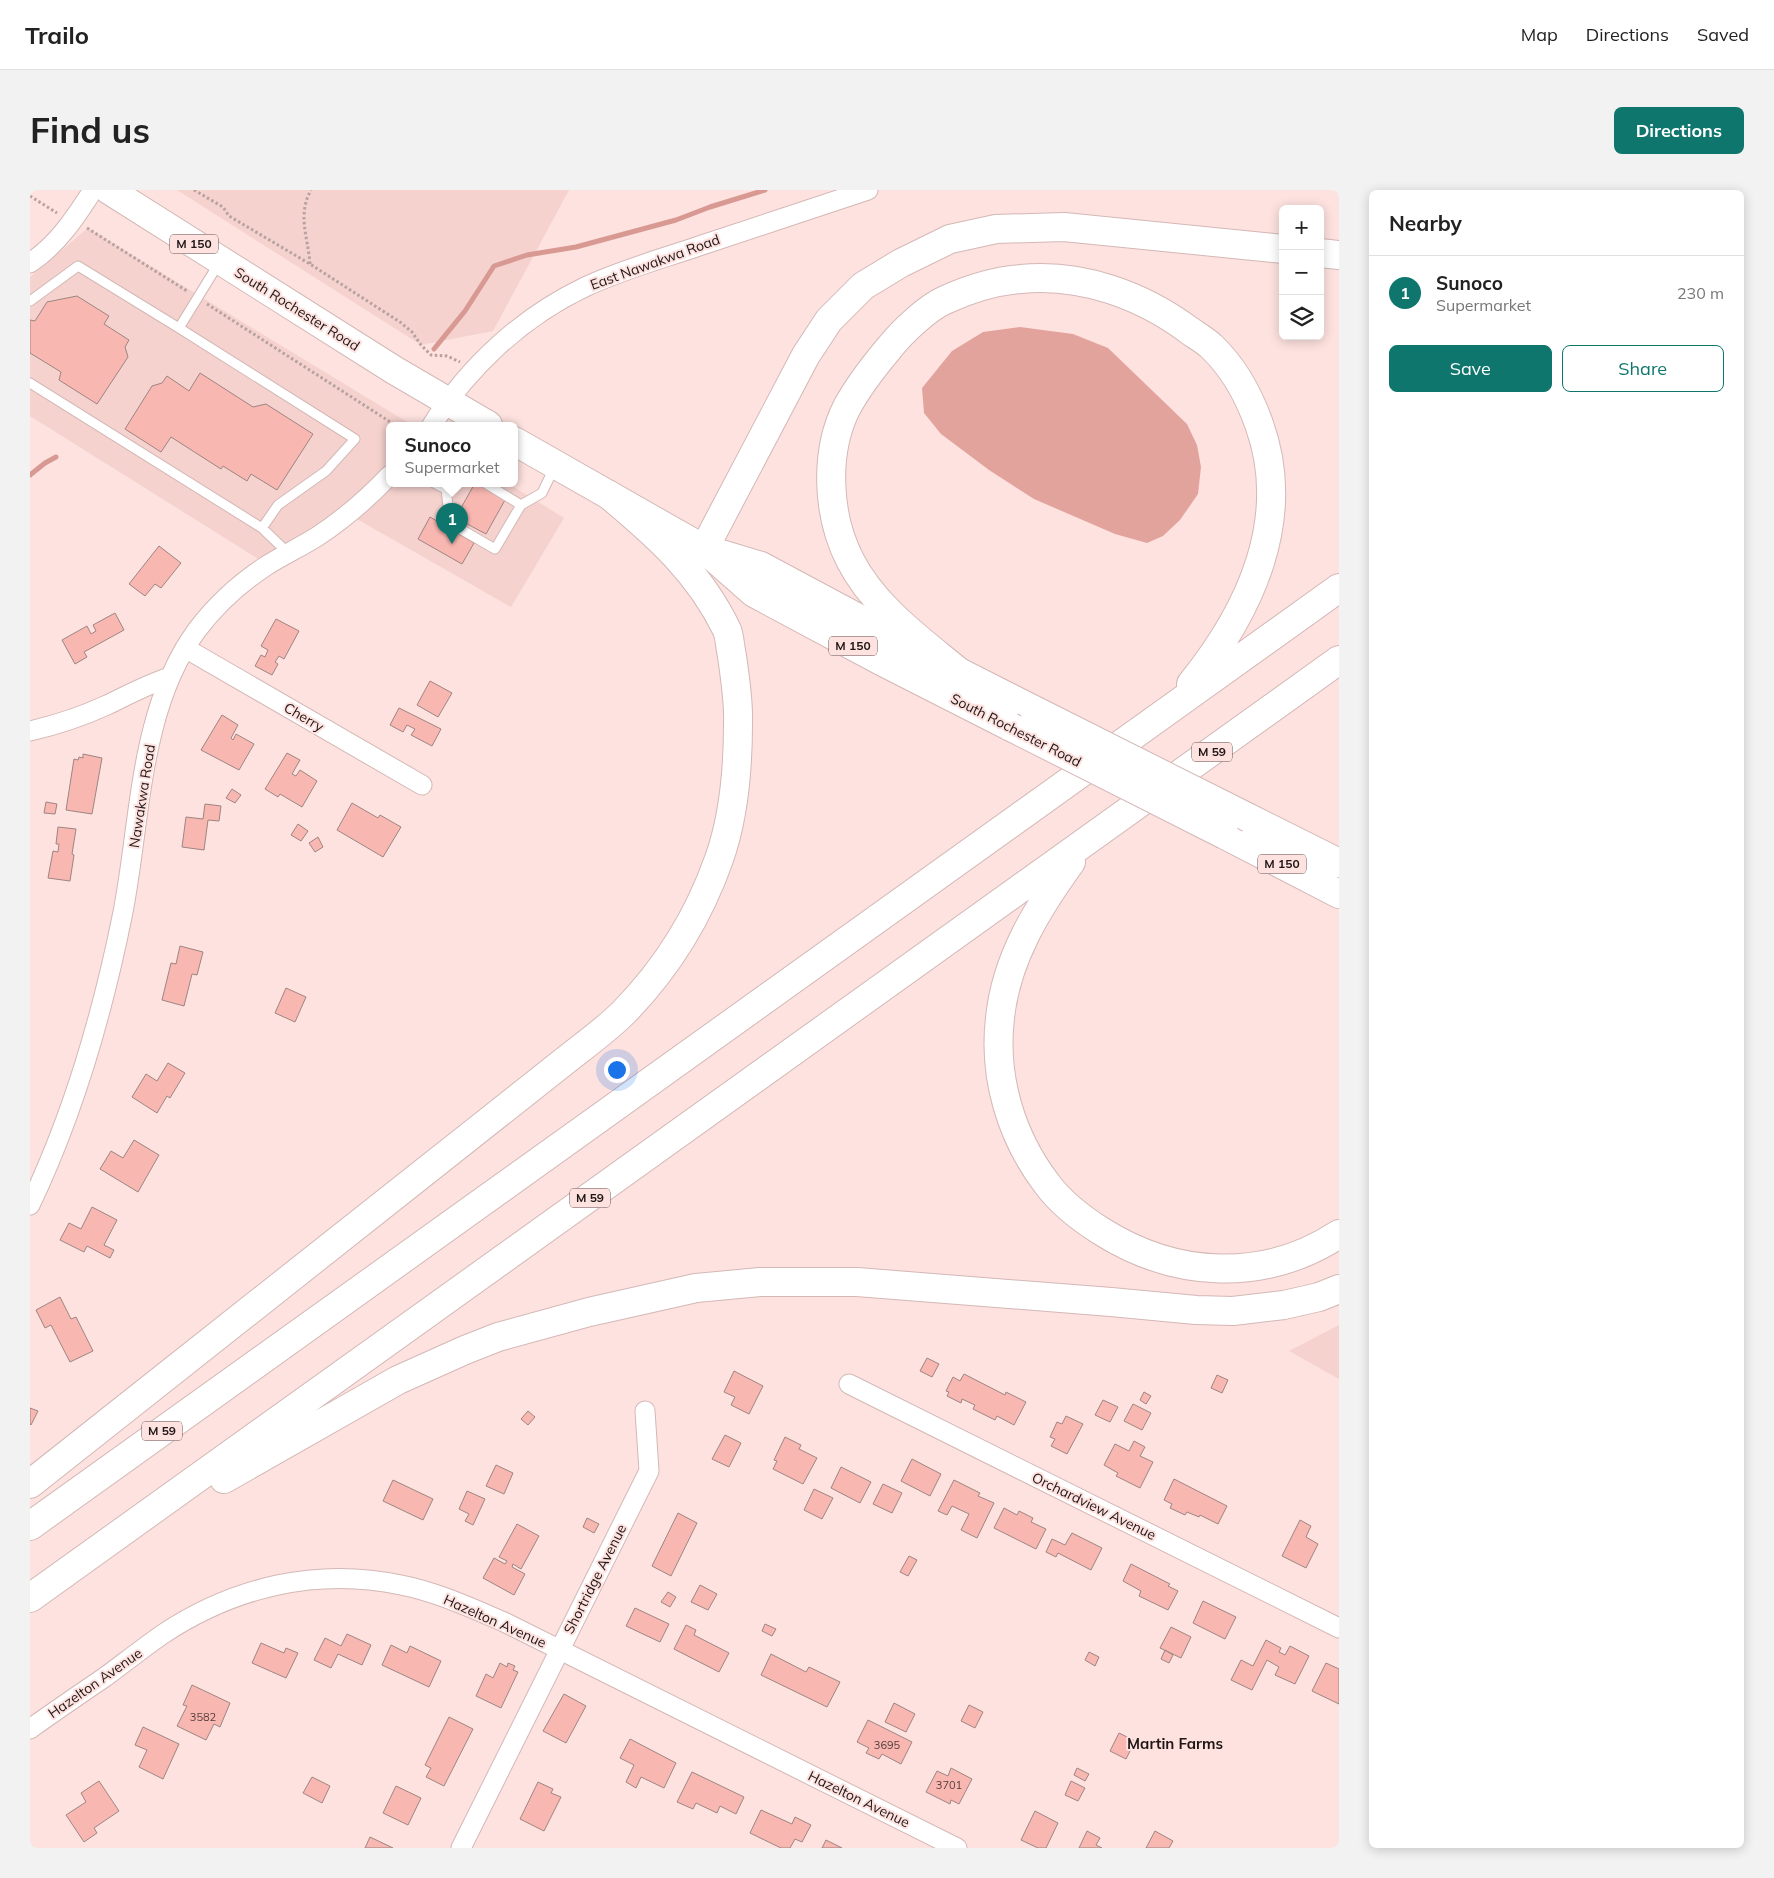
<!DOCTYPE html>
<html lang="en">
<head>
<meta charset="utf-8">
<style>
	:root { --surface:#fff; --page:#f2f2f2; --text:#222; --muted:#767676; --line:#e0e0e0; --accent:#0f766e }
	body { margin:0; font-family:Mulish,sans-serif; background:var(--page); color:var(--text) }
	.controls { position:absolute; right:15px; top:15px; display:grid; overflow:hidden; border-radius:8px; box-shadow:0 2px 12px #0003 }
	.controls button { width:45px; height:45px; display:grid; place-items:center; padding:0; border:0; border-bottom:1px solid var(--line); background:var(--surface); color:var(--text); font:25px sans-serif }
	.you { position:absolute; left:586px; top:879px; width:18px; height:18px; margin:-12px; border:4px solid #fff; border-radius:50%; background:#1a73e8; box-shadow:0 0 0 8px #1a73e833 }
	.badge { display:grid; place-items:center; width:32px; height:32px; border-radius:50%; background:var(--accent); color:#fff; font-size:16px; font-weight:700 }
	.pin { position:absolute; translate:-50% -41px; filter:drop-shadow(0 1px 2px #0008) }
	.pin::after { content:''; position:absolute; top:26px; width:18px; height:15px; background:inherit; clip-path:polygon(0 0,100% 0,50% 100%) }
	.popup { position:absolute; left:356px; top:232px; width:132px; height:65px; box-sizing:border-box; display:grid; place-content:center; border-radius:8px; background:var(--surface); filter:drop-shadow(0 1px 4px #0005); font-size:16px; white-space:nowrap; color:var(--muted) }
	.popup b { font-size:19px; color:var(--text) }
	.popup::after { content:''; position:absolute; left:50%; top:100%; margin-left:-10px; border:10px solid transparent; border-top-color:var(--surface) }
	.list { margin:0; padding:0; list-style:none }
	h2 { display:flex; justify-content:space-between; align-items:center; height:65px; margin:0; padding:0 20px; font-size:21px }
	h2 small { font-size:16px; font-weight:400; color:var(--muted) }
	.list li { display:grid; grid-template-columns:32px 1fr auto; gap:15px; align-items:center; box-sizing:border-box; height:75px; padding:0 20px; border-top:1px solid var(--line) }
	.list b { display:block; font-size:19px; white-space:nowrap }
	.list p { margin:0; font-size:16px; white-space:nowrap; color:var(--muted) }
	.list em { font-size:16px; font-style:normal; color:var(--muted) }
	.actions { display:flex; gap:10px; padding:15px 20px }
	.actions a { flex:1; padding:11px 0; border:1px solid var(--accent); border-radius:8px; text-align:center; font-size:18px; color:var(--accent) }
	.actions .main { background:var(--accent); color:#fff }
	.icon { flex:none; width:28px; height:28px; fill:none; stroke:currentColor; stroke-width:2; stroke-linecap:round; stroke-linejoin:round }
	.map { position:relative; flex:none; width:1309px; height:1658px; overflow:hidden; border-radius:8px }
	header { display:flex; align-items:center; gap:30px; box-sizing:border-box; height:70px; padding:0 25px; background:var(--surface); border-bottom:1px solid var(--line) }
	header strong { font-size:24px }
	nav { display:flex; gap:28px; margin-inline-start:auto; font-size:18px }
	.intro { display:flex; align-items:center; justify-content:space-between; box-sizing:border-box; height:120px; padding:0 30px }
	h1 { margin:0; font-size:35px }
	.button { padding:12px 22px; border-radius:8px; background:var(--accent); color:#fff; font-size:18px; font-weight:700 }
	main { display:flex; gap:30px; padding:0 30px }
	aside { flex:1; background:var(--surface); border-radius:8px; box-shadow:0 2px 12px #0003 }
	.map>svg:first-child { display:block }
	.built { fill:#f5d2ce }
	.forest { fill:#e3a39d }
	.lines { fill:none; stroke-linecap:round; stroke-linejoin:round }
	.stream { stroke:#d99993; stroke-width:5 }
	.building { fill:#f9b7b1; stroke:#9d8582 }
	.lane-casing { stroke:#d3b8b6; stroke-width:11 }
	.street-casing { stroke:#d3b8b6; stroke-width:21 }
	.primary-casing { stroke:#d3b8b6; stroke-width:30 }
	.highway-casing { stroke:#d3b8b6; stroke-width:30 }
	.path { stroke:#b7a29f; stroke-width:3; stroke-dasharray:2.5 2.5; stroke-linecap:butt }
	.lane { stroke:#fff; stroke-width:9 }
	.street { stroke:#fff; stroke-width:19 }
	.primary { stroke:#fff; stroke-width:28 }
	.highway { stroke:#fff; stroke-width:28 }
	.primary-bridge-casing { stroke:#d3b8b6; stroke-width:30; stroke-linecap:butt }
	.primary-bridge { stroke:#fff; stroke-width:28 }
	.labels { text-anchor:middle; stroke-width:4; stroke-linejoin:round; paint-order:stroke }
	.number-label { font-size:11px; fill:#563e3c }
	.shield { fill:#fde2df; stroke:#625352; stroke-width:1 }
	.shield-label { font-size:12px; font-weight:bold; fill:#1f1615 }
	.street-label { font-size:14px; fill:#1f1615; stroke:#fde2df }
	.neighbourhood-label { font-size:15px; font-weight:bold; fill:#1f1615; stroke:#fde2df }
</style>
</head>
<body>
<header>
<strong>Trailo</strong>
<nav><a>Map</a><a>Directions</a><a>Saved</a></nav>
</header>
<div class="intro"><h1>Find us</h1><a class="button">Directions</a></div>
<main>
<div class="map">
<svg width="1309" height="1658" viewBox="0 0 1309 1658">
	<rect width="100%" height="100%" fill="#fde2df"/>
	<!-- built -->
	<path class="built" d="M147,0H539L463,141L391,155Z
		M58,38L382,235H360V293H477L534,328L481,417L318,324L238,375L0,226V87Z
		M1309,1135V1189L1259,1161Z"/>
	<!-- forest -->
	<path class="forest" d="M990,137L1043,144L1078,158L1157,234L1167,255L1171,277L1168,304L1150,330L1133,346L1117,353L1085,344L1004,309L959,280L911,244L894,223L892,198L922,161L953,142Z"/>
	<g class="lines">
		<!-- stream -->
		<path class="stream" d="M404,159L435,121L464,76L497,65L546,57L646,30L680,17L735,0
			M0,285L15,273L26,267"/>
	</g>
	<!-- building -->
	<path class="building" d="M47,106L79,126L74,134L99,150L95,157L98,167L67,214L29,190L31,182L0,163V130L5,131L17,112Z
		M170,183L223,217L236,214L283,244L247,300L221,284L217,291L193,276L191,279L141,247L131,262L95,239L122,196L132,193L137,186L159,201Z
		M445,293H449L475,308V310L456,344L426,328V327Z
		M400,327L444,353L432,374L388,349Z
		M129,356L151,373L131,398L125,394L115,406L99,394Z
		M85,423L94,440L54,462L57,467L45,474L32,450L57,436L61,444L66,441L63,435Z
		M246,429L269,441L254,469L249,466L245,472L248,474L242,485L225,476L231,465L235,467L238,460L231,456Z
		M400,491L422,503L408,527L387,515Z
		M369,518L411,539L402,556L381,545L385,539L377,535L373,542L360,535Z
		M192,525L208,535L201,548L203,550L206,544L224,554L209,580L171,560Z
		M257,563L270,570L262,584L266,586L270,580L287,591L272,617L250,604L248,607L235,599Z
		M53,564L72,568L62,624L36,620L44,569L48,570L49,567L53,568Z
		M202,599L211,605L205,613L196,608Z
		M16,612L27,614L25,624L14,623Z
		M322,613L348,628L350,625L371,637L353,667L307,640Z
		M175,614L191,616L189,631L178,630L174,660L152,657L156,627L173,629Z
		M268,634L278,641L271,651L261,645Z
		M28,637L46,639L42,664L44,665L40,691L18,688L23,661L28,662L29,654H26Z
		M288,647L293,657L285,662L279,653Z
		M150,756L173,762L167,785L162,784L154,816L132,810L141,773L146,774Z
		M256,798L276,807L265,832L245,823Z
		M138,873L155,883L140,908L137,906L127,923L102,907L116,884L127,891Z
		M104,950L129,965L108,1002L70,979L81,961L93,968Z
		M62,1017L87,1030L74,1055L84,1060L80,1068L57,1056L54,1062L30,1050L39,1033L51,1039Z
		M30,1107L41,1129L46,1127L63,1161L40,1172L21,1135L15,1138L6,1120Z
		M897,1168L909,1174L902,1187L890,1181Z
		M704,1181L733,1196L719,1224L701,1215L705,1207L694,1202Z
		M934,1184L975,1205L976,1202L996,1212L984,1235L967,1226L965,1230L943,1219L945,1215L932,1209L931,1213L917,1206L919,1202L916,1201L923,1187L930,1191Z
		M1187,1185L1198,1190L1192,1203L1181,1198Z
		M1114,1202L1121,1206L1116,1214L1110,1210Z
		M1073,1210L1088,1217L1080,1232L1065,1225Z
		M1103,1214L1121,1223L1112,1240L1094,1231Z
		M0,1218L8,1221L1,1235L0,1234Z
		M498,1221L505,1227L498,1235L491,1229Z
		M1036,1226L1053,1234L1037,1264L1021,1256L1025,1249L1020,1247L1027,1232L1032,1234Z
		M695,1245L711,1253L699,1277L682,1269Z
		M755,1247L771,1255L769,1259L787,1268L773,1294L743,1279L747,1271L744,1270Z
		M1104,1251L1115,1257L1110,1266L1123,1272L1110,1298L1086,1286L1088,1283L1074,1275L1085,1254L1099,1261Z
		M882,1269L911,1284L900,1306L871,1291Z
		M466,1275L483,1283L474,1304L456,1296Z
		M811,1277L841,1292L830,1313L801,1298Z
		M1144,1289L1197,1316L1188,1334L1170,1325L1169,1327L1157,1322L1155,1325L1140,1318L1142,1314L1134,1310Z
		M363,1290L403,1309L393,1330L353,1311Z
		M924,1290L950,1303L948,1306L964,1313L947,1348L931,1340L939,1324L922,1316L917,1325L908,1321Z
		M853,1294L872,1303L862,1323L843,1314Z
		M784,1299L803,1308L792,1329L774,1320Z
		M437,1301L455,1309L443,1335L435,1331L439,1324L429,1319Z
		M974,1318L987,1325L989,1321L1003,1328L1001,1332L1016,1339L1006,1359L964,1338Z
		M648,1323L667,1333L641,1386L622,1376Z
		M557,1328L569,1334L564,1343L553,1337Z
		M1270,1330L1281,1336L1276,1347L1288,1354L1276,1378L1252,1366Z
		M487,1334L509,1346L491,1379L483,1374L482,1377L495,1384L484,1405L453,1388L464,1368L475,1374L477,1371L469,1367Z
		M1042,1343L1072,1358L1061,1380L1028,1363L1026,1367L1016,1362L1022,1349L1035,1355Z
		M879,1366L887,1370L878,1386L870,1382Z
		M1101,1374L1140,1394L1138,1396L1148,1401L1138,1420L1109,1406L1111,1401L1093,1391Z
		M670,1395L687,1404L678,1420L661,1412Z
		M638,1402L646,1407L640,1417L631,1412Z
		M1173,1411L1206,1427L1195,1449L1163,1433Z
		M605,1418L639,1434L630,1452L596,1436Z
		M735,1434L746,1439L742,1446L732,1441Z
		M656,1435L666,1440L664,1445L699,1463L689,1482L644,1459Z
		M1141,1437L1161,1447L1151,1468L1130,1458Z
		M317,1444L341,1455L332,1475L308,1464L301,1478L284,1470L295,1448L311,1456Z
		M1236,1450L1251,1458L1249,1462L1255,1465L1260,1456L1279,1466L1265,1494L1245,1485L1249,1477L1237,1470L1222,1500L1201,1490L1211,1470L1223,1476Z
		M231,1453L254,1463L256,1458L268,1463L256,1488L222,1473Z
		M361,1455L377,1463L380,1456L411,1471L399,1497L352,1475Z
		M1135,1460L1143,1465L1139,1473L1131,1469Z
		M1059,1462L1069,1467L1065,1476L1055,1470Z
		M741,1464L776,1482L779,1477L810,1492L797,1517L731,1485Z
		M470,1473L477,1477L478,1473L485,1476L483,1480L488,1482L471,1518L446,1506L456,1484L463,1488Z
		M1296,1473L1309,1479V1514L1282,1501Z
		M162,1495L200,1513L190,1537L184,1534L176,1550L147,1536L157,1516L153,1515Z
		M534,1504L556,1516L536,1553L513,1541Z
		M864,1513L885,1524L876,1542L855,1532Z
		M939,1515L953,1522L945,1538L931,1531Z
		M419,1527L443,1539L414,1596L396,1587L401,1578L395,1575Z
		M838,1530L882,1552L871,1574L852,1564L849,1569L836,1563L839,1558L827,1552Z
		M113,1537L149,1554L133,1589L109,1577L117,1560L105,1555Z
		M1089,1543L1105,1551L1096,1569L1080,1561Z
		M600,1549L646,1573L634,1598L611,1587L606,1598L596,1592L604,1575L590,1568Z
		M921,1578L942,1589L929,1614L921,1610L920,1614L896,1602L907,1581L918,1586Z
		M1047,1578L1059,1584L1055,1591L1044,1585Z
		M662,1582L714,1607L706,1624L690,1616L687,1623L666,1613L663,1619L647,1612Z
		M282,1587L300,1596L292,1613L273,1603Z
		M69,1591L89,1621L64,1638L67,1643L54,1652L36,1625L56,1612L51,1603Z
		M1041,1591L1055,1598L1048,1611L1035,1605Z
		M508,1592L523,1599L521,1603L531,1607L514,1641L490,1629Z
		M366,1596L391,1608L378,1635L353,1623Z
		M731,1620L762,1634L765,1627L781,1635L772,1652L765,1649L760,1658H751L720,1643Z
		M1005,1621L1028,1633L1016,1658H1008L991,1650Z
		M1057,1641L1070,1648L1066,1655L1072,1658H1049Z
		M1125,1641L1143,1651L1139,1658H1116Z
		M340,1647L363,1658H335Z
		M796,1650L812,1658H792Z"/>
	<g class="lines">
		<defs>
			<path id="lane" d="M0,111L48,76L149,138L189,73
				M149,138L325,249L296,281L248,315L232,338
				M0,193L232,338L258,363
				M404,293L416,299L425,293
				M455,293L491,315L512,303L524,278
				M416,299L420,333L465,359L491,315"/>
			<path id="street" d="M0,73C28,54 45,28 63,0
				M402,235C438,177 492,127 555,97C591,80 631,69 669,56C725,37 782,19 838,0
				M155,458L392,595
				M0,541C26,535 53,526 77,515C98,505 118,494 140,487
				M0,1015C44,923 73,822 93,722C111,629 109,519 167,440C186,415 210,393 236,376C253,365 271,357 288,346C314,329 338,308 360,285
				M819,1194L1309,1438
				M0,1539C25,1521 50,1504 75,1487C94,1473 113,1458 133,1444C204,1397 287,1377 371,1395C407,1402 441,1418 474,1432L927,1658
				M431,1658L619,1281L615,1221"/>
			<path id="primary" d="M79,0L364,180L458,235
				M484,251L674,359L724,403L851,471L981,537
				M684,362L731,376L929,482L1004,520
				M1219,628L1309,673
				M1195,645L1309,704"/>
			<path id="highway" d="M1290,63L1309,65
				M674,359L776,165L799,130L833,96L871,73L920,49L966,39L1034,37L1253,59
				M929,482C889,449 844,417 820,370C797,325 794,262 817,217C829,195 844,176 860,157C872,142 897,118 915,110C939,99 965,91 991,89C1051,83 1112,105 1160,141C1167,146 1176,151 1182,157C1204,178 1219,206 1229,234C1263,328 1221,420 1161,494
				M1041,672C1007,719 976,769 970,828C963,887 981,947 1017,994C1031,1013 1052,1029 1071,1041C1145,1088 1234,1093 1309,1044
				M194,1289L368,1190L435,1160L468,1147L559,1122L666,1098L730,1092H827L1081,1112L1166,1120L1203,1121L1254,1115L1289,1107L1309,1099
				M0,1294L541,866C559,852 578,838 594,822C636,779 669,726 689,669C704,627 708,579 708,534C709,511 705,489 702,466C700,458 700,448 697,440C669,382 627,345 579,305
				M0,1336L1309,398
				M0,1408L1309,470"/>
		</defs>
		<!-- lane casing -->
		<use href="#lane" class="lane-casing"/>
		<!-- street casing -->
		<use href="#street" class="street-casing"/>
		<!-- primary casing -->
		<use href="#primary" class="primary-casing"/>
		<!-- highway casing -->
		<use href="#highway" class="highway-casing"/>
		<!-- path -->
		<path class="path" d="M164,0L193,17L199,26L280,74L370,132L382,142L391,155L401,165L417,166L430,172
			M0,6L27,23
			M57,38L157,101
			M280,74C278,47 267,25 281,0
			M177,114L365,235"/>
		<!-- lane -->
		<use href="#lane" class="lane"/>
		<!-- street -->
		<use href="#street" class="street"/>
		<!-- primary -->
		<use href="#primary" class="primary"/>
		<!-- highway -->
		<use href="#highway" class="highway"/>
		<defs>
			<path id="primary-bridge" d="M1004,520L1219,628
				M981,537L1195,645"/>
		</defs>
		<!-- primary-bridge casing -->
		<use href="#primary-bridge" class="primary-bridge-casing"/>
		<!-- primary-bridge -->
		<use href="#primary-bridge" class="primary-bridge"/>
	</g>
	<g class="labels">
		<!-- number labels -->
		<g class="number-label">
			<text x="173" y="1531">3582</text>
			<text x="857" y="1559">3695</text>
			<text x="919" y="1599">3701</text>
		</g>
		<!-- shield labels -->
		<g class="shield">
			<rect x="140" y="44.5" width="48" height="19" rx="4"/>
			<rect x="799" y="446.5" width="48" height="19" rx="4"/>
			<rect x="1162" y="552.5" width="40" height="19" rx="4"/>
			<rect x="1228" y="664.5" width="48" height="19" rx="4"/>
			<rect x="540" y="998.5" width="40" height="19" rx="4"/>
			<rect x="112" y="1231.5" width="40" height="19" rx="4"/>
		</g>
		<g class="shield-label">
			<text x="164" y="58">M 150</text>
			<text x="823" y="460">M 150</text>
			<text x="1182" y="566">M 59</text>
			<text x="1252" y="678">M 150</text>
			<text x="560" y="1012">M 59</text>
			<text x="132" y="1245">M 59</text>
		</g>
		<!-- street labels -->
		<g class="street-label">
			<text transform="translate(625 72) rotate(-20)" y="5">East Nawakwa Road</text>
			<text transform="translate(267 119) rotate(32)" y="5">South Rochester Road</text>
			<text transform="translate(274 527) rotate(30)" y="5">Cherry</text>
			<text transform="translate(986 540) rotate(27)" y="5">South Rochester Road</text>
			<text transform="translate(112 606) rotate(-81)" y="5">Nawakwa Road</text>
			<text transform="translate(1064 1316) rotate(26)" y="5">Orchardview Avenue</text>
			<text transform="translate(565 1389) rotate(-63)" y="5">Shortridge Avenue</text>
			<text transform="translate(465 1431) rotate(24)" y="5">Hazelton Avenue</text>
			<text transform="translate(65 1493) rotate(-35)" y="5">Hazelton Avenue</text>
			<text transform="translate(829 1609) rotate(26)" y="5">Hazelton Avenue</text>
		</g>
		<!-- neighbourhood labels -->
		<g class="neighbourhood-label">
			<text x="1145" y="1559">Martin Farms</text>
		</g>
	</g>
</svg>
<div class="controls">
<button>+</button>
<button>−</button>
<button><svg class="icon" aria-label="layers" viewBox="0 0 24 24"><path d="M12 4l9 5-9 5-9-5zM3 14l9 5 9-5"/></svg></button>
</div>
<div class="you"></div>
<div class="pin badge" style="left:422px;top:354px">1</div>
<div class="popup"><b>Sunoco</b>Supermarket</div>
</div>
<aside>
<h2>Nearby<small></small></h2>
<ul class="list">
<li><span class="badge">1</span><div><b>Sunoco</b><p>Supermarket</p></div><em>230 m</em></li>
</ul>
<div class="actions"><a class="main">Save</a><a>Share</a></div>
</aside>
</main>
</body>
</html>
